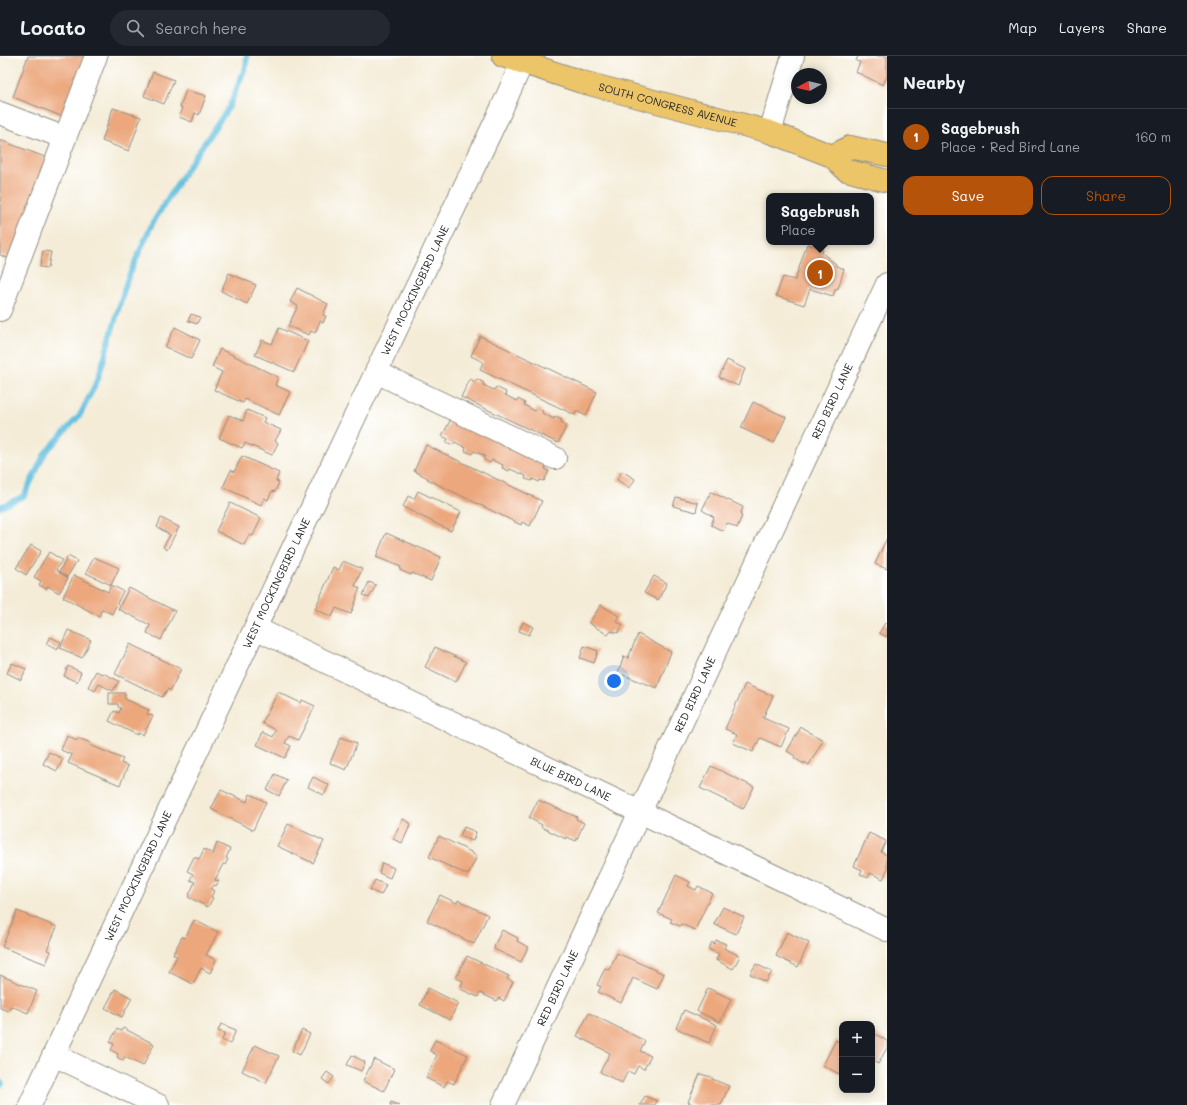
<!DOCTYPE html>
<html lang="en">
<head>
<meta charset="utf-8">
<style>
	:root { --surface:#171b24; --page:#242831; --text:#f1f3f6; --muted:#9ea1a6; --line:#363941; --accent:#b45309 }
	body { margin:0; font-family:Mali,sans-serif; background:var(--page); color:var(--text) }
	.controls { position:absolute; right:12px; bottom:12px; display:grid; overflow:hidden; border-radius:8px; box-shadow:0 2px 10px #0003 }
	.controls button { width:36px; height:36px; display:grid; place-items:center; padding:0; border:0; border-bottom:1px solid var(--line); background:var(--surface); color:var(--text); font:20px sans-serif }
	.compass { position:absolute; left:791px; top:12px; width:36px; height:36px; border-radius:50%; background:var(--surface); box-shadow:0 2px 10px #0003; rotate:262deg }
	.you { position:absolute; left:614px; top:625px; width:14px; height:14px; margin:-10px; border:3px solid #fff; border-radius:50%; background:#1a73e8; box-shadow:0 0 0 6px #1a73e833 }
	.badge { display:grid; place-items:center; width:26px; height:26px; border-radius:50%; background:var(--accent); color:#fff; font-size:13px; font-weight:700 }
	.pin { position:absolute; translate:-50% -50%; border:2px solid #fff; box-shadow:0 1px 4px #0006 }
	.popup { position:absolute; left:766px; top:137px; width:108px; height:52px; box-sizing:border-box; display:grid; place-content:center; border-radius:8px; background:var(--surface); filter:drop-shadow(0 1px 3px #0005); font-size:13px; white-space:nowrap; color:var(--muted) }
	.popup b { font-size:15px; color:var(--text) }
	.popup::after { content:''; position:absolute; left:50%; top:100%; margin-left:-8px; border:8px solid transparent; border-top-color:var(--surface) }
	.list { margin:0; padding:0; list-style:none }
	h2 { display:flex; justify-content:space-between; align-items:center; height:52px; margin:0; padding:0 16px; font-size:17px }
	h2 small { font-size:13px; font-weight:400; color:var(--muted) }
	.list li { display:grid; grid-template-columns:26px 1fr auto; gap:12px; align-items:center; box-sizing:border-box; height:56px; padding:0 16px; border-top:1px solid var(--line) }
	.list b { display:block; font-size:15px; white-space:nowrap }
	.list p { margin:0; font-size:13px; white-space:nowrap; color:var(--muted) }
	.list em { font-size:13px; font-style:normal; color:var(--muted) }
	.actions { display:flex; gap:8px; padding:12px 16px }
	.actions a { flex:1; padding:9px 0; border:1px solid var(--accent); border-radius:12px; text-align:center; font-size:14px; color:var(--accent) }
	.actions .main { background:var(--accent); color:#fff }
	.icon { flex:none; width:22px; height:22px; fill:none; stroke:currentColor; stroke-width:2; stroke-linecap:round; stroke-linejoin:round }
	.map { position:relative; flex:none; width:887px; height:1049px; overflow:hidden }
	header { display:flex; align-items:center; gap:24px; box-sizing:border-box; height:56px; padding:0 20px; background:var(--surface); border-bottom:1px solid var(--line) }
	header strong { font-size:19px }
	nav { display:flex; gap:22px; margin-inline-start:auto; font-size:14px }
	.search { width:280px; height:36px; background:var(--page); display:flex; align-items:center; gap:10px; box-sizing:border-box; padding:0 14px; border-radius:22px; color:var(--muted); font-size:15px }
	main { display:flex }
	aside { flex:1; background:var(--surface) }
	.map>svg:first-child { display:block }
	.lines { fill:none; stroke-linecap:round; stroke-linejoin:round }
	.stream { stroke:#60bfde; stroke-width:5.5 }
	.building { fill:#eca77d }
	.minor-casing { stroke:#908c81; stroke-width:24 }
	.major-casing { stroke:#908c81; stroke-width:24 }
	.minor { stroke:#fff; stroke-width:22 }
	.major { stroke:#edc569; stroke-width:22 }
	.labels { text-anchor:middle; stroke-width:4; stroke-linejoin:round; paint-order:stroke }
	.street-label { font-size:11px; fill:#2b2b2b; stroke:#fff }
</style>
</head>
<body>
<header>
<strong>Locato</strong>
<div class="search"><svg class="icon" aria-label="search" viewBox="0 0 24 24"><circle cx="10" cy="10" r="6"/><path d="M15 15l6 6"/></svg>Search here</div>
<nav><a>Map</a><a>Layers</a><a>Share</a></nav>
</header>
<main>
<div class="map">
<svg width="887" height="1049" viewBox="0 0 887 1049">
	<rect width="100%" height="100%" fill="#fff"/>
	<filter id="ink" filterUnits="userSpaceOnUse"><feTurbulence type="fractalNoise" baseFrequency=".025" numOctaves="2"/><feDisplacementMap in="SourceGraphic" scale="8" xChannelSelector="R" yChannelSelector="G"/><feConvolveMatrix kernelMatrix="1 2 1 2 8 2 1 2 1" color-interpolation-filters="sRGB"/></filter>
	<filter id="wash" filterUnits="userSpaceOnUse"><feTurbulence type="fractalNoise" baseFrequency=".012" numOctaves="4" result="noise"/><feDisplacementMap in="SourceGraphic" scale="16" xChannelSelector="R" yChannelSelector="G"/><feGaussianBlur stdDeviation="0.9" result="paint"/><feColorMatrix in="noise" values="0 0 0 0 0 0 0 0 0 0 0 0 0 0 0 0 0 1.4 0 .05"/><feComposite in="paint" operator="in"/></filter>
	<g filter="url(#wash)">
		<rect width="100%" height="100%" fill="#f4ecd7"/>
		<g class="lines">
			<!-- stream -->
			<path class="stream" d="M0,451L24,440L45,397L80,359L98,323L127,224L152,168L190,108L229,51L246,10L247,0
				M0,1026L2,1028"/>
		</g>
		<g id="blocks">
			<!-- building -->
			<path class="building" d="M28,0H90L66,62L13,41Z
				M858,0H887V20L883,29L856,16L860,6L856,5Z
				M153,16L174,24L164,48L144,40Z
				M186,34L206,40L199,59L195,57L192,66L179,61L182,52L180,51Z
				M113,52L141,61L129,95L102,85Z
				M0,84L50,103L12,204L0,199Z
				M807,188L823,192L822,197L836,208V210L844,213L838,233L836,232L833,240L810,233L804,249L776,240L783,221L795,224Z
				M43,195L51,196L48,212L40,211Z
				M229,217L256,229L247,248L221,235Z
				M297,232L328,248L323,259L326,260L323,267L320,265L315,277L311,275L309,279L288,270L298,250L290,246Z
				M191,258L200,261L197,268L188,265Z
				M175,271L200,284L191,303L165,291Z
				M279,272L308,285L294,316L255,299L262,284L272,288Z
				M480,280L597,336L586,360L576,355L575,359L480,314L483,306L471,300Z
				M220,293L278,321L275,329L290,336L279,359L245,343L243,347L214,334L222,316L212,311Z
				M727,304L745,313L738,330L719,321Z
				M470,323L475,326L477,323L484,327L483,329L494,334L496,331L506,336L505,339L517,345L518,343L525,347L524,349L535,355L537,352L543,355L542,357L554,363L555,360L562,363L561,366L567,369L558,387L461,341Z
				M753,346L786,361L774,387L741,372Z
				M247,354L265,362L263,366L281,374L275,385L278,387L272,399L245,387L242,392L219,382L229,359L243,365Z
				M451,363L547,408L545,413L549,415L544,425L540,424L539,426L533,423L532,425L525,423L526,420L510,413L509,415L502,412L503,409L492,404L490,407L483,403L485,400L474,395L472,398L465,395L466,392L455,386L453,389L446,386L448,383L442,380Z
				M426,389L542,445L530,470L522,466L521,469L427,423L428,422L414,415Z
				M242,400L279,417L276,425L279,426L275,436L272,435L268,444L264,442L261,449L223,431L231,414L234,416Z
				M622,415L635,423L630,432L617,424Z
				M418,435L461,456L451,475L403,451L408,440L414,443Z
				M711,436L743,451L740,459L742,460L737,472L727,467L723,475L711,469L714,461L702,454Z
				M676,441L698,447L696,456L673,450Z
				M230,447L261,462L253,480L249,479L244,489L216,475Z
				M161,462L179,471L167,494L163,491L170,479L157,471Z
				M386,477L441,501L431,525L412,517L411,519L400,514L401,511L376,501Z
				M887,482V513L875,508Z
				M31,489L41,495L26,519L16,512Z
				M49,496L62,504L56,514L68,522L59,537L48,530L46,533L39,529L41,525L34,521Z
				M68,500L77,505L67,521L59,516Z
				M94,501L119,512L111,529L86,517Z
				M343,505L362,513L355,530L360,532L356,541L357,542L351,558L336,552L332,561L315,553L333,511L339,514Z
				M74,519L108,536L111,529L123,535L112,558L102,553L99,560L63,541Z
				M654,520L667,527L658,544L644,537Z
				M369,526L376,529L369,542L363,539Z
				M129,532L175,555L161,584L147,577L150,569L118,553Z
				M601,549L619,560L616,565L623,569L618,577L611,575L608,579L589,567Z
				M523,566L533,571L529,579L519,575Z
				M885,567L887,568V581L879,577Z
				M68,574L91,584L82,602L60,592Z
				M638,578L671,596L657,632L618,617L624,600L628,602Z
				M50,581L61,586L57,594L46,588Z
				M130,588L181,613L170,635L168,633L162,641L115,618Z
				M584,590L598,595L594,607L580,602Z
				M435,591L466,606L456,626L425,611Z
				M12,607L26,613L21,624L7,617Z
				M68,610L81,616L77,626L64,620Z
				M96,615L102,618L103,617L119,625L113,635L99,628L95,635L88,631Z
				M745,628L773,640L763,662L789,673L781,691L760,682L753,696L733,687L737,678L725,673Z
				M278,636L301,647L302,644L315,650L298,684L289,680L285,687L291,690L285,702L257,689L263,676L273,681L276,674L262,667Z
				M109,637H125V643L149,654L147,658L153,660L143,679L138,677L137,679L109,665L114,655L119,657L121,652L118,651V648H109Z
				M801,671L823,684L809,709L804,706V708L794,702L795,700L787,695Z
				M67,679L77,684L78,682L91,687L90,689L123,703L121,707L128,710L120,729L68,707L72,699L61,694Z
				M341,681L357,687L346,714L330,707Z
				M49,696L63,703L57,715L43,708Z
				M711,710L754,731L743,753L700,732Z
				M275,718L287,724L279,740L267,734Z
				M313,721L329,729L324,739L308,731Z
				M221,734L247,746L250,738L266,746L253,774L211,753Z
				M538,744L577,761L576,763L584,767L576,785L567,781L566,783L541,771L542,769L529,762Z
				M403,763L411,768L402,787L393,783Z
				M288,768L324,785L313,807L277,790Z
				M464,771L476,776L473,785L460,780Z
				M869,777L886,785L881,796L887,799V814L883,823L870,817L868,822L860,818L862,814L854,810Z
				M439,780L471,796V797L477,800L468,819L429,801Z
				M217,787L230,793L226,802L228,803L225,809L223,808L215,824L219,825L216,830L214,829L211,833L214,835L211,841L213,842L208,851L188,841L195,826L190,824L193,818L187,815L194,801L199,803L204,793L213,798Z
				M382,807L394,812L390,822L379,817Z
				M676,819L690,826L688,830L696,834L698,830L712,837L695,874L681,868L680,870L670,866L672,863L658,857Z
				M375,824L386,829L381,839L370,834Z
				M440,839L457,847L458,844L488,859L474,888L427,865Z
				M723,851L744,861L736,878L714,868Z
				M17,855L57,871L47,894L51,895L46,908L2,891Z
				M194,864L218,876L206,899L216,904L210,917L201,912L193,928L169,916L177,900L173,898L182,881L185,882Z
				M502,874L518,882L517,885L528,891L521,906L494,893L495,890H494Z
				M787,876L809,887L798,911L776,900Z
				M716,884L726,888L724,892L740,900L733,913L716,904L719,898L708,893L712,886L714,888Z
				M617,897L664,918L657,933L633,922L621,947L598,936L601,931L597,929L605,912L609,914Z
				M467,900L509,920L507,923L513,926L504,945L499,942L497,945L480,937L478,941L460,933L463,925L456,922Z
				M756,908L772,916L766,926L750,918Z
				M0,919L37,935L28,957L11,950L8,955L0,952Z
				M428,932L458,947L450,964L420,949Z
				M708,932L731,943L720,966L697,955Z
				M115,933L132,942L122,961L105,952Z
				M684,954L717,969L709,987L676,972Z
				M589,957L645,985L640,995L651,1000L644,1013L638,1010L634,1018L628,1015L622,1027L600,1016L610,997L577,980Z
				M221,968L236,974L230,988L222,984L225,977L218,975Z
				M123,972L154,988L143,1010L125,1001L123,1005L117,1001L118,998L111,994L114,988L110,986L117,973L121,975Z
				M302,974L310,978L300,999L292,995Z
				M872,976L887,985V992L878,1008L872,1004Z
				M435,984L468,999L454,1028L447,1025L444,1031L426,1022L437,999L430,995Z
				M836,984L842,988V1013L839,1018L823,1009Z
				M255,989L279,1000L266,1027L242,1015Z
				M352,999L365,1006L361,1015L347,1009Z
				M374,1003L394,1013L384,1035L363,1025Z
				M327,1016L334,1021L329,1028L322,1023Z
				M700,1018L712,1021V1023L729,1030L721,1049H694L688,1046Z
				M645,1040L657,1045L655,1049H640Z
				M391,1046L399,1049H390Z"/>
		</g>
	</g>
	<g filter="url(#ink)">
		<use href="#blocks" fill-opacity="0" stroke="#908c81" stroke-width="1"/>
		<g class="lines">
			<defs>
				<g id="minor">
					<path d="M0,57L65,82"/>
					<path d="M770,76L793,0"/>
					<path d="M0,254L96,0"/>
					<path d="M376,316L555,402"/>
					<path id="s1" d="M255,572L887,874"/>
					<path d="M54,999L158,1049"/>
					<path id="s2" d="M30,1049L376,316L501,54L525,0"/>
					<path id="s3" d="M503,1049L887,228"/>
				</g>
				<g id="major">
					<path id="s4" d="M503,0L582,26L770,76L832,100L846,114L887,125"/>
					<path d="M832,100L850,91L887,99"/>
				</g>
			</defs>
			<!-- minor casing -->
			<use href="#minor" class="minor-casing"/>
			<!-- major casing -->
			<use href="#major" class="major-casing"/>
			<!-- minor -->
			<use href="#minor" class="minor"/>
			<!-- major -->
			<use href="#major" class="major"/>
		</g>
	</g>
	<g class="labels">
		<!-- street labels -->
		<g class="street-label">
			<text dy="4" stroke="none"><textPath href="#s4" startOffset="172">SOUTH CONGRESS AVENUE</textPath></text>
			<text dy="4" stroke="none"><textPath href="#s2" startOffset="901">WEST MOCKINGBIRD LANE</textPath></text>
			<text dy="4" stroke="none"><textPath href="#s3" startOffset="777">RED BIRD LANE</textPath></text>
			<text dy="4" stroke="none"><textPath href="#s2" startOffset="577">WEST MOCKINGBIRD LANE</textPath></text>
			<text dy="4" stroke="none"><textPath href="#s3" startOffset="453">RED BIRD LANE</textPath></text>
			<text dy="4" stroke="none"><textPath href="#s1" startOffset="350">BLUE BIRD LANE</textPath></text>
			<text dy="4" stroke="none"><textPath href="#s2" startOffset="253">WEST MOCKINGBIRD LANE</textPath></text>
			<text dy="4" stroke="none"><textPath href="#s3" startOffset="129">RED BIRD LANE</textPath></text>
		</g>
	</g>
</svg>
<div class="controls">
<button>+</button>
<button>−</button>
</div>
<svg class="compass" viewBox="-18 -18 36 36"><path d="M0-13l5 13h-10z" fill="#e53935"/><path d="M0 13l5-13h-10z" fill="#9ea1a6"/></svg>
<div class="you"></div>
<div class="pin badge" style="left:820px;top:217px">1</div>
<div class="popup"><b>Sagebrush</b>Place</div>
</div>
<aside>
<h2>Nearby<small></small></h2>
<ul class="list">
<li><span class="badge">1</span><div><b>Sagebrush</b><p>Place · Red Bird Lane</p></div><em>160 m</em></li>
</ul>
<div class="actions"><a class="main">Save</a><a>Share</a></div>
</aside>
</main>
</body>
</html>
